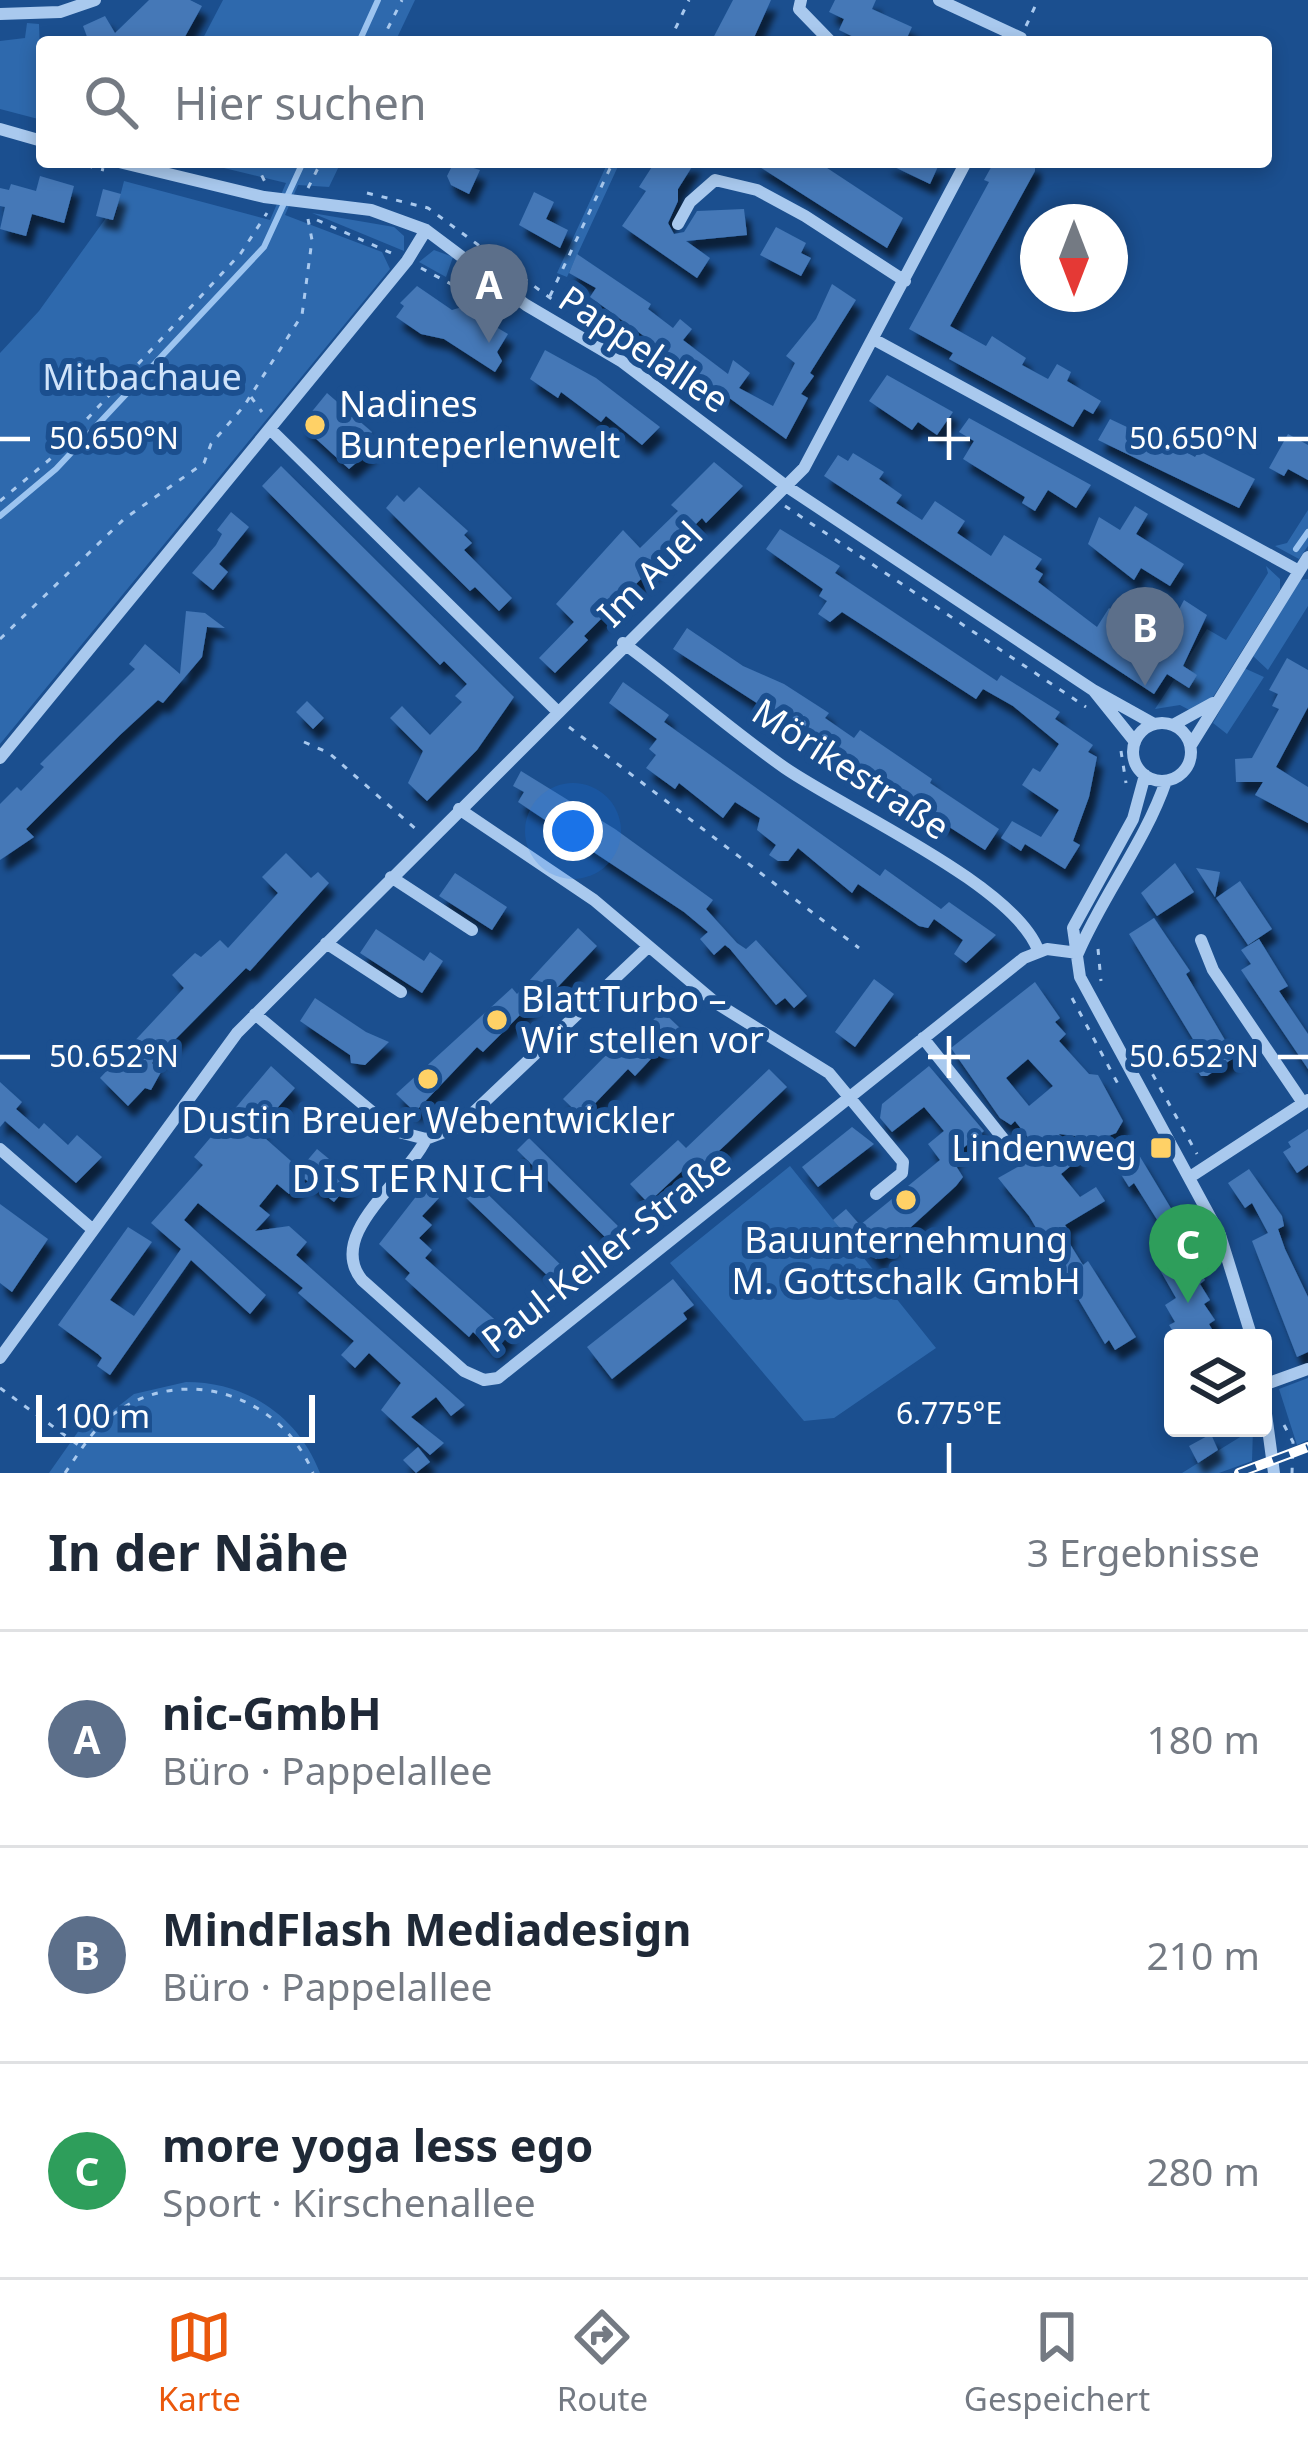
<!DOCTYPE html>
<html lang="de">
<head>
<meta charset="utf-8">
<style>
	:root { --surface:#fff; --page:#f6f6f7; --text:#1f2937; --muted:#747a83; --line:#e0e1e3; --accent:#ea580c }
	body { margin:0; font-family:"Noto Sans",sans-serif; background:var(--page); color:var(--text) }
	.controls { position:absolute; right:36px; bottom:36px; display:grid; overflow:hidden; border-radius:12px; box-shadow:0 6px 18px #0003 }
	.controls button { width:108px; height:108px; display:grid; place-items:center; padding:0; border:0; border-bottom:3px solid var(--line); background:var(--surface); color:var(--text); font:60px sans-serif }
	.compass { position:absolute; left:1020px; top:204px; width:108px; height:108px; border-radius:50%; background:var(--surface); box-shadow:0 6px 18px #0003; rotate:180deg }
	.scale { position:absolute; left:36px; bottom:30px; width:279px; box-sizing:border-box; padding-left:12px; border:6px solid #fff; border-top:0; font-size:33px; line-height:42px; white-space:nowrap; color:#fff; -webkit-text-stroke:9px #1b4f8f; paint-order:stroke }
	.you { position:absolute; left:573px; top:831px; width:42px; height:42px; margin:-30px; border:9px solid #fff; border-radius:50%; background:#1a73e8; box-shadow:0 0 0 18px #1a73e833 }
	.badge { display:grid; place-items:center; width:78px; height:78px; border-radius:50%; background:var(--accent); color:#fff; font-size:39px; font-weight:700 }
	.pin { position:absolute; translate:-50% -99px; filter:drop-shadow(0 3px 6px #0008) }
	.pin::after { content:''; position:absolute; top:63px; width:42px; height:36px; background:inherit; clip-path:polygon(0 0,100% 0,50% 100%) }
	.list { margin:0; padding:0; list-style:none }
	h2 { display:flex; justify-content:space-between; align-items:center; height:156px; margin:0; padding:0 48px; font-size:51px }
	h2 small { font-size:39px; font-weight:400; color:var(--muted) }
	.list li { display:grid; grid-template-columns:78px 1fr auto; gap:36px; align-items:center; box-sizing:border-box; height:216px; padding:0 48px; border-top:3px solid var(--line) }
	.list b { display:block; font-size:45px; white-space:nowrap }
	.list p { margin:0; font-size:39px; white-space:nowrap; color:var(--muted) }
	.list em { font-size:39px; font-style:normal; color:var(--muted) }
	.icon { flex:none; width:66px; height:66px; fill:none; stroke:currentColor; stroke-width:2; stroke-linecap:round; stroke-linejoin:round }
	.map { position:relative; flex:none; width:1308px; height:1473px; overflow:hidden }
	.search { position:absolute; background:var(--surface); box-shadow:0 6px 18px #0003; left:36px; right:36px; top:36px; height:132px; display:flex; align-items:center; gap:30px; box-sizing:border-box; padding:0 42px; border-radius:12px; color:var(--muted); font-size:45px }
	.sheet { height:804px; background:var(--surface) }
	nav { display:flex; justify-content:space-around; align-items:center; box-sizing:border-box; height:168px; border-top:3px solid var(--line); background:var(--surface); font-size:33px; color:var(--muted) }
	nav a { display:grid; justify-items:center; gap:6px }
	nav .on { color:var(--accent) }
	.map>svg:first-child { display:block }
	.green { fill:#2e69ad }
	.lines { fill:none; stroke-linecap:round; stroke-linejoin:round }
	.stream { stroke:#9cc4f0; stroke-width:6 }
	.building { fill:#4478b7; fill-rule:evenodd; filter:url(#shadow) }
	.path { stroke:#a9c9ee; stroke-width:3; stroke-dasharray:6 9; stroke-linecap:butt }
	.minor { stroke:#a9c9ee; stroke-width:12 }
	.rail-casing { stroke:#fff; stroke-width:10 }
	.rail { stroke:#1b4f8f; stroke-width:6; stroke-dasharray:18; stroke-linecap:butt }
	.ticks { fill:none; stroke:#fff; stroke-width:4.5 }
	.poi-dot { fill:#ffd166; stroke:#1b4f8f; stroke-width:4.5 }
	.labels { text-anchor:middle; stroke-width:12; stroke-linejoin:round; paint-order:stroke }
	.street-label { font-size:36px; fill:#fff; stroke:#1b4f8f }
	.park-label { font-size:36px; fill:#cfe3fa; stroke:#1b4f8f }
	.poi-label { font-size:36px; fill:#fff; stroke:#1b4f8f; text-anchor:start }
	.neighbourhood-label { font-size:39px; letter-spacing:3px; fill:#fff; stroke:#1b4f8f }
	.ticks-label { font-size:30px; text-anchor:middle; fill:#fff; stroke:#1b4f8f; stroke-width:12; stroke-linejoin:round; paint-order:stroke }
</style>
</head>
<body>
<div class="map">
<svg width="1308" height="1473" viewBox="0 0 1308 1473">
	<defs>
		<filter id="shadow"><feDropShadow dx="6" dy="11" stdDeviation="3" flood-color="#0009"/></filter>
	</defs>
	<rect width="100%" height="100%" fill="#1b4f8f"/>
	<!-- green -->
	<path class="green" d="M223,0H415L395,42H201Z
		M27,23L39,24L42,120L0,109V41L25,38Z
		M199,162H341L329,187L298,185L285,215L382,252L390,269L0,744V353L39,311L106,218L114,220L124,181L270,220L286,183Z
		M608,162H620L567,277L557,273Z
		M312,213L394,227L404,236V251Z
		M434,250L453,257L446,277L419,262Z
		M1308,510V546L1299,559L1275,546L1287,543Z
		M1266,566L1280,579V590L1213,697L1193,712L1180,705L1155,709L1207,629L1226,640L1268,573Z
		M1308,579V606L1268,670L1253,656L1300,580Z
		M1244,668L1264,677L1227,734L1213,723Z
		M790,1166L936,1348L834,1418L804,1421L670,1263Z
		M1308,1378V1440L1297,1445L1279,1389Z
		M186,1382C247,1382 298,1416 320,1473H49L82,1426L88,1430L134,1394Z
		M1253,1429L1252,1461L1219,1473H1182Z"/>
	<g class="lines">
		<!-- stream -->
		<path class="stream" d="M359,42L378,0
			M0,516L56,469L264,247L303,162
			M1296,549L1308,532"/>
	</g>
	<!-- building -->
	<path class="building" d="M149,0H190L202,6L182,42H89L83,26L105,16L115,33Z
		M733,0H771L752,42H711Z
		M835,0H876L872,9L912,27L905,42H864L839,30L844,19L829,12Z
		M454,162L480,170L469,194L451,185L447,176Z
		M655,162H695L678,189V201L668,223L674,234L684,232L697,211L744,209L747,235L686,241L710,258L697,278L622,226L646,191L639,187Z
		M752,162H818L903,218L887,248Z
		M884,162H940L930,184Z
		M994,162H1035V171L950,326L986,346L992,336L1026,358L1022,365L1048,379L1057,364L1071,372L1067,381L1101,401L1093,414L1084,409L1073,427L949,359L953,353L909,329L989,182L984,180Z
		M40,176L74,186L64,223L32,214L26,236L0,229L5,207L0,206V188L9,190L11,184L36,191Z
		M103,189L121,194L113,220L96,216Z
		M534,192L554,202L546,219L568,230L560,248L519,225Z
		M776,227L806,243L801,253L811,258L801,276L760,255Z
		M577,254L651,304L648,309L673,328L680,319L692,329L683,340L728,374L733,360L750,373L739,388L773,406L795,363L786,356L816,319L832,284L856,300L810,373L814,376L801,394L808,398L786,439L590,297L596,288L569,273Z
		M417,286L452,310L462,307L508,334L497,352L502,361L495,372L444,339L421,334L396,317L404,306L400,303Z
		M545,350L596,378L660,427L642,445L606,416L601,422L561,392L558,398L530,379Z
		M887,375L953,412L937,435L918,422L912,430L869,401Z
		M327,393L372,432L363,443L371,450L349,469L301,425Z
		M969,418L1091,485L1076,508L1048,490L1035,511L1022,503L1025,497L963,459L974,441L959,432Z
		M1110,419L1146,436L1148,431L1195,457L1199,451L1255,479L1239,508L1098,440Z
		M1288,434L1308,445V480L1288,469L1284,476L1269,468Z
		M853,453L884,472L879,479L902,495L896,503L922,520L935,501L965,521L957,533L991,556L1004,535L1042,559L1035,569L1043,574L1038,582L1097,627L1109,608L1152,636L1157,629L1166,634L1184,600L1207,615L1183,666L1197,675L1189,688L1167,674L1154,694L824,476L838,455L848,461Z
		M714,462L743,486L706,523L702,518L584,636L588,640L555,673L539,658L574,622L556,604L623,530L640,548L678,511L671,505Z
		M281,466L514,697L477,750L427,801L408,783L423,751L390,718L402,706L430,735L462,702L455,696L467,684L444,661L440,665L262,486Z
		M419,487L468,531L464,535L472,543L464,550L512,598L499,611L475,587L470,591L386,508L397,495L404,502Z
		M1135,506L1148,514L1136,534L1184,564L1170,586L1141,568L1134,580L1088,544L1099,517L1120,530Z
		M231,512L249,527L219,564L228,572L213,590L192,573L216,545L222,534L217,530Z
		M780,529L840,566L835,573L997,681L1001,675L1060,712L1055,719L1093,745L1088,752L1097,757L1089,797L1073,841L1080,845L1065,869L1025,844L1021,851L1001,838L1012,821L1041,837L1059,810L1022,785L1033,768L1040,772L1059,744L1013,706L983,689L976,699L842,612L830,622L818,614L827,601L819,596L823,589L766,549Z
		M186,611L205,613L225,628L207,627L202,657L163,703L158,700L120,735L26,829L34,837L0,860V804L17,787L21,791L44,767L40,764L135,669L129,664L145,644L180,674Z
		M687,628L743,666L784,684L829,713L825,718L854,738L860,730L932,779L930,783L999,829L985,850L673,649Z
		M1287,658L1308,670V707L1276,767L1308,787V823L1255,795L1263,782H1236L1235,759L1252,758L1279,709L1272,706L1278,694L1269,690Z
		M623,682L669,715L664,722L880,876L885,869L941,909L949,902L996,935L966,963L954,954L963,940L934,919L928,928L919,926L858,884L852,893L798,848L788,861H778L769,855L776,845L757,830L760,818L735,802L723,818L679,783L675,789L646,768L656,755L649,749L657,739L609,703Z
		M307,701L324,718L313,729L296,712Z
		M521,771L615,829L713,900L706,909L737,943L746,949L756,940L807,996L794,1008L785,998L776,1005L730,949L725,945L714,955L700,939L708,932L684,912L518,802L524,792L513,786Z
		M286,853L311,878L318,872L329,883L250,971L246,968L152,1063L161,1072L151,1090L145,1088L128,1106L100,1078L184,988L172,975L195,953L201,957L220,940L228,948L278,893L262,877Z
		M1175,863L1194,892L1157,916L1141,893Z
		M1196,868L1220,872L1215,897Z
		M455,873L507,907L492,930L439,896Z
		M1240,881L1272,929L1248,945L1216,898Z
		M1154,918L1190,971L1186,974L1235,1057L1207,1076H1201L1191,1061L1202,1054L1129,934Z
		M578,928L597,946L551,994L546,989L483,1052L477,1047L415,1112L396,1094L512,988L517,994Z
		M376,929L424,961L430,952L443,961L422,993L360,953Z
		M1259,939L1288,986L1279,991L1308,1034V1069L1241,970L1251,964L1241,950Z
		M874,979L894,994L855,1047L835,1032Z
		M1035,982L1060,1018L1055,1022L1066,1034L1059,1041L1089,1074L1098,1075L1123,1121L1116,1133L1101,1139L1059,1134L1079,1159L1061,1174L1080,1197L1096,1187L1105,1201L1065,1225L1070,1233L1065,1236L1083,1265L1088,1261L1136,1337L1115,1350L1109,1340L1105,1344L1029,1216L998,1178L1041,1154L1015,1121L1011,1125L1000,1118L951,1048ZM1028,1059L1053,1086L1029,1106L1006,1078Z
		M315,998L366,1032L389,1042L365,1065L351,1063L350,1055L300,1021Z
		M662,1011L680,1028L635,1076L628,1069L582,1117L563,1099L609,1052L616,1058Z
		M271,1066L295,1088L257,1131L300,1169L317,1149L353,1179L334,1202L305,1179L289,1194L277,1184L259,1206L270,1215L255,1231L289,1226L307,1242L296,1255L465,1405L451,1416L436,1397L411,1417L444,1443L430,1455L381,1410L401,1383L369,1353L355,1368L341,1355L354,1341L298,1293L303,1288L198,1203L184,1220L266,1295L250,1314L191,1260L110,1375L97,1366L102,1358L98,1354L58,1325L128,1227L152,1242L110,1300L134,1316L181,1249L151,1223L203,1165L194,1157Z
		M929,1066L984,1131L951,1158L963,1177L956,1186L876,1259L855,1234L849,1239L833,1220L846,1209L860,1225L940,1160L928,1144L944,1131L924,1107L892,1132L880,1118L882,1104Z
		M769,1069L787,1087L703,1166L696,1158L648,1203L630,1184L678,1140L686,1148Z
		M0,1082L22,1102L16,1109L39,1129L44,1123L68,1145L77,1135L102,1157L76,1183L5,1121L0,1127Z
		M852,1127L874,1144L818,1187L802,1167Z
		M1308,1129V1165L1297,1173L1283,1152L1291,1147L1288,1142Z
		M529,1138L619,1227L607,1239L517,1150Z
		M1139,1155L1187,1235L1179,1240L1205,1280L1200,1284L1210,1300L1204,1304L1215,1320L1209,1324L1217,1338H1177L1169,1325L1175,1322L1165,1305L1176,1298L1156,1263L1171,1254L1160,1237L1166,1234L1134,1183L1129,1187L1117,1168Z
		M1249,1169L1282,1216L1284,1226L1278,1229L1285,1249L1308,1297V1352L1297,1357L1252,1241L1268,1233L1252,1203L1245,1208L1228,1183Z
		M473,1180L564,1268L552,1280L461,1193Z
		M425,1185L439,1198L422,1216L432,1225L419,1238L432,1250L425,1258L510,1333L494,1351L473,1332L469,1337L405,1279L410,1273L379,1244Z
		M0,1204L48,1239L12,1292L0,1283Z
		M673,1279L694,1305L683,1313L687,1319L612,1379L587,1347Z
		M1211,1434L1218,1450L1198,1463L1189,1446Z
		M418,1447L430,1462L416,1473L403,1460Z"/>
	<g class="lines">
		<!-- path -->
		<path class="path" d="M1026,26L1038,0
			M381,42L402,0
			M669,42L689,0
			M72,162L104,170
			M255,162L265,182
			M308,188L321,162
			M367,193L428,208L557,303
			M317,220L391,253
			M421,268L513,317
			M550,296L613,162
			M251,397L262,412
			M0,501L49,460L241,253L267,213
			M785,506L1086,707
			M0,639L124,519L204,463L211,444L244,406L302,315L312,240L308,219
			M569,727L859,948
			M304,742L329,753L418,831
			M1121,751L1126,783
			M1098,949L1101,981
			M1072,998L1118,1084
			M1138,1048L1197,1154
			M1266,1343L1270,1363
			M0,1388L81,1447
			M1284,1425L1293,1442L1292,1473
			M65,1473C79,1453 92,1430 112,1415C183,1362 281,1395 313,1473"/>
		<!-- minor -->
		<path class="minor" d="M801,0L799,9L831,42
			M939,0L1021,38L1019,42
			M0,14L60,12L95,0
			M0,129L42,141
			M119,162L264,197L371,210L426,230L526,305L621,361L786,486L1093,690L1154,724
			M678,224L690,202L715,180L757,190L805,216L905,281
			M875,340L1299,571
			M270,429L557,711
			M623,643C678,683 729,729 785,768C846,810 1014,885 1038,950
			M1094,691L1135,742
			M1133 752a29 29 0 1 1 58 0a29 29 0 1 1-58 0Z
			M1173,725L1213,703
			M1191,745L1308,557
			M0,758L407,261L426,230
			M1145,775L1133,819L1073,928L1080,977L1220,1235L1252,1338
			M459,809L594,900L716,1003L829,1073L903,1162L902,1173L876,1194
			M391,877L472,930
			M1201,940L1213,970L1303,1103
			M326,943L401,992
			M1078,953C1104,893 1145,842 1166,781
			M255,1014L395,1131L426,1139L458,1127L647,948
			M923,1038L1013,1151
			M426,1139C406,1181 325,1234 362,1280L464,1371L484,1380L498,1378L1024,958L1047,949L1078,953
			M0,1149L92,1229
			M1190,1177L1308,1100
			M0,1358L237,1033L804,468L966,162
			M1263,1385L1308,1369
			M1263,1392L1274,1473"/>
		<defs>
			<path id="rail" d="M1239,1473L1308,1447"/>
		</defs>
		<!-- rail casing -->
		<use href="#rail" class="rail-casing"/>
		<!-- rail -->
		<use href="#rail" class="rail"/>
	</g>
	<!-- ticks -->
	<path class="ticks" d="M949,418V460M0,439H30M928,439H970M1278,439H1308M949,1036V1078M0,1057H30M928,1057H970M1278,1057H1308M949,1443V1473"/>
	<!-- markers -->
	<g class="poi-dot">
		<circle cx="315" cy="425" r="12"/>
		<circle cx="497" cy="1020" r="12"/>
		<circle cx="428" cy="1079" r="12"/>
		<rect x="1149" y="1136" width="24" height="24" rx="6"/>
		<circle cx="906" cy="1200" r="12"/>
	</g>
	<g class="labels">
		<!-- street labels -->
		<g class="street-label">
			<text transform="translate(644 349) rotate(34)" y="13">Pappelallee</text>
			<text transform="translate(650 574) rotate(-45)" y="13">Im Auel</text>
			<text transform="translate(851 769) rotate(33)" y="13">Mörikestraße</text>
			<text transform="translate(606 1251) rotate(-38)" y="13">Paul-Keller-Straße</text>
		</g>
		<!-- park labels -->
		<g class="park-label">
			<text x="142" y="390">Mitbachaue</text>
		</g>
		<!-- poi labels -->
		<g class="poi-label">
			<text x="339" y="417">Nadines<tspan x="339" dy="41">Bunteperlenwelt</tspan></text>
			<text x="521" y="1012">BlattTurbo –<tspan x="521" dy="41">Wir stellen vor</tspan></text>
			<text x="428" y="1133" text-anchor="middle">Dustin Breuer Webentwickler</text>
			<text x="1137" y="1161" text-anchor="end">Lindenweg</text>
			<text x="906" y="1253" text-anchor="middle">Bauunternehmung<tspan x="906" dy="41">M. Gottschalk GmbH</tspan></text>
		</g>
		<!-- neighbourhood labels -->
		<g class="neighbourhood-label">
			<text x="420" y="1192">DISTERNICH</text>
		</g>
	</g>
	<g class="ticks-label">
		<text x="1194" y="449">50.650°N</text>
		<text x="114" y="449">50.650°N</text>
		<text x="1194" y="1067">50.652°N</text>
		<text x="114" y="1067">50.652°N</text>
		<text x="949" y="1424">6.775°E</text>
	</g>
</svg>
<div class="controls">
<button><svg class="icon" aria-label="layers" viewBox="0 0 24 24"><path d="M12 4l9 5-9 5-9-5zM3 14l9 5 9-5"/></svg></button>
</div>
<svg class="compass" viewBox="-18 -18 36 36"><path d="M0-13l5 13h-10z" fill="#e53935"/><path d="M0 13l5-13h-10z" fill="#747a83"/></svg>
<div class="scale">100 m</div>
<div class="you"></div>
<div class="pin badge" style="left:489px;top:343px;background:#5c6f8a">A</div>
<div class="pin badge" style="left:1145px;top:686px;background:#5c6f8a">B</div>
<div class="pin badge" style="left:1188px;top:1303px;background:#2e9e5b">C</div>
<div class="search"><svg class="icon" aria-label="search" viewBox="0 0 24 24"><circle cx="10" cy="10" r="6"/><path d="M15 15l6 6"/></svg>Hier suchen</div>
</div>
<section class="sheet">
<h2>In der Nähe<small>3 Ergebnisse</small></h2>
<ul class="list">
<li><span class="badge" style="background:#5c6f8a">A</span><div><b>nic-GmbH</b><p>Büro · Pappelallee</p></div><em>180 m</em></li>
<li><span class="badge" style="background:#5c6f8a">B</span><div><b>MindFlash Mediadesign</b><p>Büro · Pappelallee</p></div><em>210 m</em></li>
<li><span class="badge" style="background:#2e9e5b">C</span><div><b>more yoga less ego</b><p>Sport · Kirschenallee</p></div><em>280 m</em></li>
</ul>
</section>
<nav>
<a class="on"><svg class="icon" aria-label="map" viewBox="0 0 24 24"><path d="M3 6l6-2 6 2 6-2v14l-6 2-6-2-6 2zM9 4v14M15 6v14"/></svg>Karte</a>
<a><svg class="icon" aria-label="directions" viewBox="0 0 24 24"><path d="M12 3l9 9-9 9-9-9zM9 14v-3h6M13 9l2 2-2 2"/></svg>Route</a>
<a><svg class="icon" aria-label="saved" viewBox="0 0 24 24"><path d="M7 4h10v16l-5-4-5 4z"/></svg>Gespeichert</a>
</nav>
</body>
</html>
